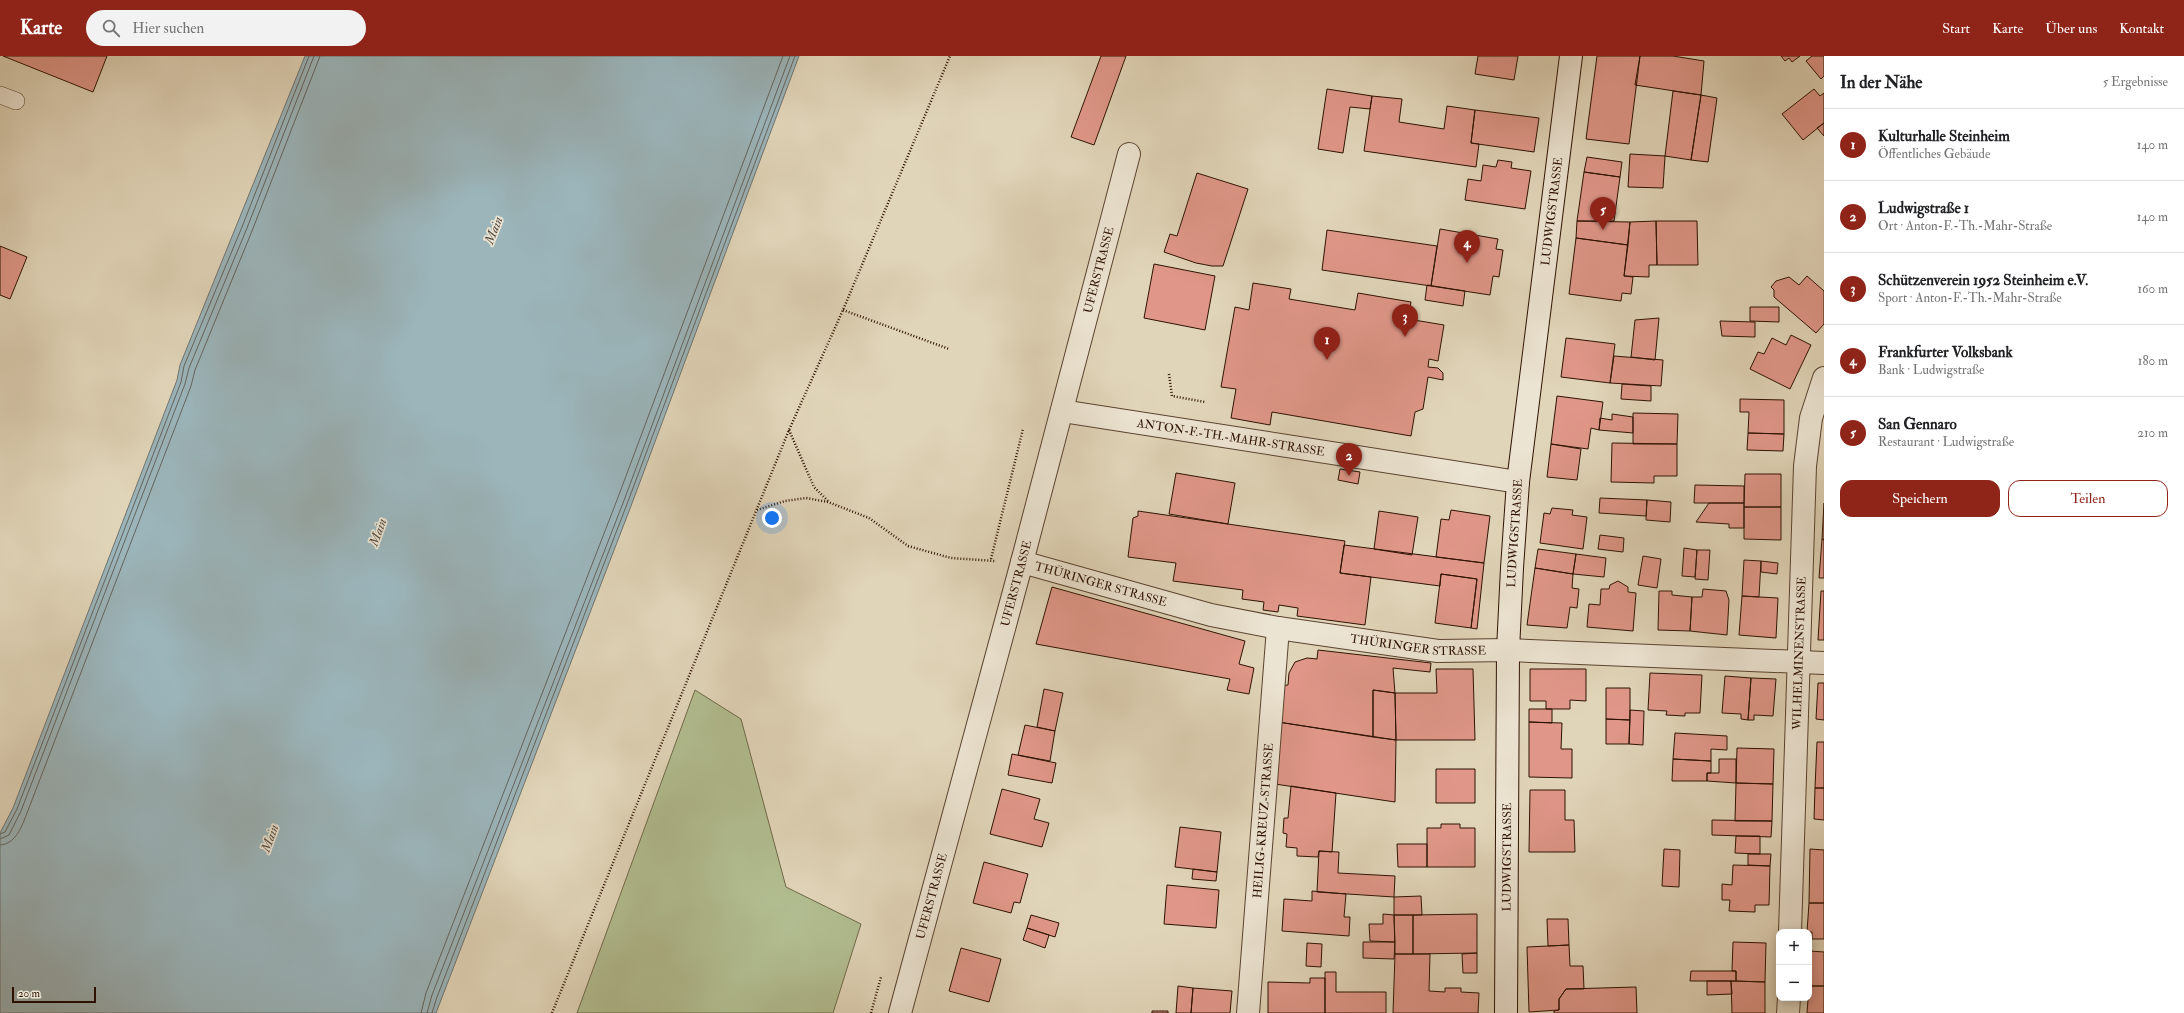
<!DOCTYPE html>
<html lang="de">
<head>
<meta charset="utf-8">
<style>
	:root { --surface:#fff; --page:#f2f2f2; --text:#202124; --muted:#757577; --line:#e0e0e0; --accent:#8f2418 }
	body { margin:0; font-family:"IM FELL Double Pica",serif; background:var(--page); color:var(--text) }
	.controls { position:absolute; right:12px; bottom:12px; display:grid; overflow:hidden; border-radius:8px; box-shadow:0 2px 10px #0003 }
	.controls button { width:36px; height:36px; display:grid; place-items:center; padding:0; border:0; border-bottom:1px solid var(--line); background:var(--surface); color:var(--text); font:20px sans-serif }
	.scale { position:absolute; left:12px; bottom:10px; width:84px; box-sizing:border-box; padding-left:4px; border:2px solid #2d1202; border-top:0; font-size:11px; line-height:14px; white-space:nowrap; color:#2d1202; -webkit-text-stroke:3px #ece4d2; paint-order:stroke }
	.you { position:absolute; left:772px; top:462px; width:14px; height:14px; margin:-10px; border:3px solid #fff; border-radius:50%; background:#1a73e8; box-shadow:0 0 0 6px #1a73e833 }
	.badge { display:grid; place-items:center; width:26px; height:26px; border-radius:50%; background:var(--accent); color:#fff; font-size:13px; font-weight:700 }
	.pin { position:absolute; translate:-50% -33px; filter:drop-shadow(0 1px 2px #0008) }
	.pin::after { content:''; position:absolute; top:21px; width:14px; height:12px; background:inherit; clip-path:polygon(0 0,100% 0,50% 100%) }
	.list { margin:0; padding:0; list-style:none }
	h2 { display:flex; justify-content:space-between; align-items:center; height:52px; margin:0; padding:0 16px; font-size:17px }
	h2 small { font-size:13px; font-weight:400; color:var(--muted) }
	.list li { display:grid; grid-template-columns:26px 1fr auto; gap:12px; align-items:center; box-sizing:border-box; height:72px; padding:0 16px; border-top:1px solid var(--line) }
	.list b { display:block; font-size:15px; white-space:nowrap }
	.list p { margin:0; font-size:13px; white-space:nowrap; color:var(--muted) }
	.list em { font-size:13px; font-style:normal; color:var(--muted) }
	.actions { display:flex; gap:8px; padding:12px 16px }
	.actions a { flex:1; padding:9px 0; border:1px solid var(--accent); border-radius:12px; text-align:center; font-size:14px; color:var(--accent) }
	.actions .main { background:var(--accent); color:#fff }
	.icon { flex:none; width:22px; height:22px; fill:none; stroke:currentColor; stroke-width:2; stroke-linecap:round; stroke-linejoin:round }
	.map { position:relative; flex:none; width:1824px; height:957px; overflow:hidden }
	header { display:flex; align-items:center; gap:24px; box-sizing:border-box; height:56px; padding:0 20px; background:var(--accent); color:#fff }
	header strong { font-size:19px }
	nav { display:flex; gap:22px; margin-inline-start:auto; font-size:14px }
	.search { width:280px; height:36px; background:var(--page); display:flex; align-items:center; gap:10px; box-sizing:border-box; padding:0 14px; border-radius:22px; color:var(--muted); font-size:15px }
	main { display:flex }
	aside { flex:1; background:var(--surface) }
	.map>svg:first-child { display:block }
	.green { fill:#b1bd90; stroke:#6f6849 }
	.water { fill:#9bb5bb; stroke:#6f7471 }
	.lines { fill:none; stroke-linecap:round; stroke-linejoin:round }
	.shore { stroke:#64645e; stroke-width:1 }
	.building { fill:#e09789; stroke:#2d1202 }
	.service-casing { stroke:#5a4330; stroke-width:18 }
	.minor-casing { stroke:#5a4330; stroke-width:24 }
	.secondary-casing { stroke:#2d1202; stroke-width:24 }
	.path { stroke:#2d1202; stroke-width:2.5; stroke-dasharray:1 2; stroke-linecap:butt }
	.service { stroke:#ece4d2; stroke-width:17 }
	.minor { stroke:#ece4d2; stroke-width:22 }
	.secondary { stroke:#ece4d2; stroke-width:22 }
	.labels { text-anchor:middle; stroke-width:3.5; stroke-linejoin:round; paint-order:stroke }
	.street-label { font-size:12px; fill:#2d1202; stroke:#ece4d2 }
	.water-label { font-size:13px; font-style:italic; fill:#544b43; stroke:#ece4d2 }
</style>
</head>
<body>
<header>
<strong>Karte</strong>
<div class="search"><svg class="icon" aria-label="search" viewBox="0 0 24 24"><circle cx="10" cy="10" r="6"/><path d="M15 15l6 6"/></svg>Hier suchen</div>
<nav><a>Start</a><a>Karte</a><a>Über uns</a><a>Kontakt</a></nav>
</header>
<main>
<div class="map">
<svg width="1824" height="957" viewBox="0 0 1824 957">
	<rect width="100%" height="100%" fill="#e1d5b9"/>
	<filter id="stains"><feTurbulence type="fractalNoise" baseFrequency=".005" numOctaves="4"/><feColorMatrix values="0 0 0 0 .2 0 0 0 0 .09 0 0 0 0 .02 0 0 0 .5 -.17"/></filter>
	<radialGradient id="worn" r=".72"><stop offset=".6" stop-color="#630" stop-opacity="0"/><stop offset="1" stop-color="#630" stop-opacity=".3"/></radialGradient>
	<!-- green -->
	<path class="green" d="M695,634L741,663L786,831L861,868L833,957H577Z"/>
	<!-- water -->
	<path class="water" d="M305,0H799L631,450L436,957H0V777L13,752L177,324L180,309Z"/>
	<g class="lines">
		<!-- shore -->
		<path class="shore" d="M0,778L5,776L17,753L181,326L184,310L242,171L309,0
			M0,783L9,779L21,755L185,328L189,312L247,172L314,0
			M0,789C16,788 22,770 27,757L191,330L195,314L252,175L320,0
			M421,957L426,937L617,444L783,0
			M427,957L432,939L623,447L790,0
			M432,957L437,941L627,448L795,0"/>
	</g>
	<!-- building -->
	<path class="building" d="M3,0H107L93,36Z
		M1101,0H1126L1094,89L1071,81Z
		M1478,0H1518L1514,24L1475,18Z
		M1597,0H1640L1629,88L1586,83Z
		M1640,0H1673L1704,5L1701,39L1635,29Z
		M1781,0H1800L1792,6L1789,2L1785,5Z
		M1812,0H1824V20L1821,23L1806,5Z
		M1327,33L1372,40L1370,53L1350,51L1343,97L1318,93Z
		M1814,33L1820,40L1824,37V67L1803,84L1782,58Z
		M1673,35L1701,39L1691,104L1665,100Z
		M1701,39L1717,42L1708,106L1691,104Z
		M1372,40L1402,43L1399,66L1444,73L1447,50L1475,54L1471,87L1479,88L1476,111L1364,95Z
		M1475,54L1539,62L1534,96L1471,87Z
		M1824,67V80L1817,72Z
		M1630,98L1665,100L1663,132L1628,131Z
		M1587,101L1622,106L1620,121L1584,116Z
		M1498,104L1512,106L1511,112L1531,115L1525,153L1465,144L1468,123L1481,125L1483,109L1496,111Z
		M1584,116L1620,121L1614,165H1577Z
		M1197,117L1248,133L1223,210H1212L1196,207L1164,196L1170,178L1177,180Z
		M1577,165L1630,166L1628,189L1576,182Z
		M1656,165H1697L1698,209H1657Z
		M1656,165L1657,209H1649V221L1624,220L1630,166Z
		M1440,173L1498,183L1496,193L1503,194L1499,221L1493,220L1490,239L1431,230Z
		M1327,174L1437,190L1431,230L1322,214Z
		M1576,182L1628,189L1624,220L1633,221L1631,238L1622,237L1621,245L1569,238Z
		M0,190L27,201L10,243L0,239Z
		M1154,208L1215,220L1205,274L1144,262Z
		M1807,220L1824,235V268L1816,277L1774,241V234L1771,231L1776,225L1789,221L1799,229Z
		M1253,227L1291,233L1289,243L1355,254L1358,237L1411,246L1408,263L1444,269L1438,305L1429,303L1428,311L1438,312L1443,317V324L1428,321L1423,353L1415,356L1411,380L1272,356L1270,369L1231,362L1236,333L1221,331L1235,251L1249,254Z
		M1427,229L1465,235L1463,250L1425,244Z
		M1750,251H1779V266L1750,265Z
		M1659,262L1655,304L1631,301L1635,264Z
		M1720,265L1755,266V281L1722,280Z
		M1791,279L1811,289L1790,333L1750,313L1758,296L1764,298L1772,282L1786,289Z
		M1566,282L1615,288L1610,327L1561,321Z
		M1614,300L1663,304L1661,330L1610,327Z
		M1622,328L1651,330V345L1621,343Z
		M1557,340L1603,346L1599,374L1591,372L1588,393L1551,388Z
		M1740,343L1784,344V378L1748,377L1749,356H1740Z
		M1633,357L1678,358L1677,388H1633Z
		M1612,358L1633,361V377L1599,374L1600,362L1612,364Z
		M1748,377L1784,378L1783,395L1747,394Z
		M1612,387L1677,388V420H1654V427L1611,426Z
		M1551,388L1581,393L1577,424L1547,421Z
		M1340,413L1360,416L1358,428L1338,424Z
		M1176,417L1235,427L1228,468L1169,458Z
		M1745,418H1781V451H1744Z
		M1695,429L1744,430V447H1694Z
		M1600,442L1647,444L1646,460L1599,457Z
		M1647,444L1671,446L1670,466L1646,464Z
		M1709,447H1744V472H1729V468L1696,466Z
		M1824,447V484L1822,483Z
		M1744,451H1781V484L1744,483Z
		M1552,452L1573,454L1572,459L1587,461L1583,493L1540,487L1544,457L1550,458Z
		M1451,454L1490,460L1484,507L1436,501L1441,463L1449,464Z
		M1138,455L1345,485L1340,517L1371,521L1365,569L1297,560L1298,552L1279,549L1278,556L1263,554L1264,546L1242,543L1243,534L1173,525L1176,507L1128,501L1133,462L1138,460Z
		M1379,455L1418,461L1412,499L1374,493Z
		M1600,479L1624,482L1623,496L1598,493Z
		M1822,483L1824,484V522H1819Z
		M1344,489L1484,507L1477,573L1471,572L1477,523L1441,518L1440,530L1340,517Z
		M1684,492L1697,494L1695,521L1682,520Z
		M1538,493L1576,498L1573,518L1535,512Z
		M1697,494H1710L1708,524L1695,523Z
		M1576,498L1606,502L1604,521L1573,518Z
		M1643,500L1661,503L1657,532L1638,529Z
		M1744,504L1761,505L1759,541L1742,540Z
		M1761,505L1778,507L1777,518L1761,516Z
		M1535,512L1573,518L1572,532L1579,533L1577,552L1570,551L1567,572L1527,569Z
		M1441,518L1477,523L1471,572L1435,567Z
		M1618,525L1628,531V536L1636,537L1633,575L1587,571L1589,548L1600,549L1601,533H1609L1610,529Z
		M1052,531L1245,585L1239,608L1254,612L1249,638L1227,634L1230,623L1036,588Z
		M1703,533L1726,535L1729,544L1727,579L1690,575L1692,541H1702Z
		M1659,535H1672V539L1692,541L1690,575L1658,574Z
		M1821,535H1824V584H1818Z
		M1742,540L1778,542L1776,582L1739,579Z
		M1318,594L1431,607L1430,616L1393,612L1395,637L1373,634V681L1278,666V630L1288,629L1289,617L1295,606L1307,602L1317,603Z
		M1436,613H1473L1475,684H1396L1395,637H1437Z
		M1530,613H1586V645L1570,644V653H1546V645H1530Z
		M1650,617L1702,619L1700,657H1685V660L1666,659L1667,655L1648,654Z
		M1725,620L1751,622L1748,664L1741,663V658L1722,657Z
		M1751,622L1776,623L1773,660L1754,659V664H1748Z
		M1818,627H1824V664L1816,663Z
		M1606,632H1630V664L1606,663Z
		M1044,633L1063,637L1055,675L1037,671Z
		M1373,634L1395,637L1396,684L1373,681Z
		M1529,653H1552V667L1529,666Z
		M1630,654L1644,655L1643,689L1629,688Z
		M1606,663L1630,664L1629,688H1606Z
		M1278,666L1396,684L1395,746L1275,728Z
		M1529,666L1562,667L1561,693H1572V722L1529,721Z
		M1025,669L1055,675L1050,705L1018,699Z
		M1675,677L1727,680V694L1711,693V705L1673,703Z
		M1817,686H1824V732H1815Z
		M1737,692L1774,693L1773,728L1736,727Z
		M1012,698L1056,707L1052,727L1008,719Z
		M1673,703L1711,705V717H1707V725H1672Z
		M1719,703H1736V727L1707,725V717H1719Z
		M1436,713H1475V747H1436Z
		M1736,727L1773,728L1772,765H1735Z
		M1291,730L1336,737L1332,796L1319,795L1318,801L1297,800V792L1286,791L1287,778L1283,777L1284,762H1288Z
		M1815,732H1824V764L1814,763Z
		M1002,733L1040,743L1034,763L1049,767L1042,791L990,778Z
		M1530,734H1565V764H1574L1575,796H1529Z
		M1712,764L1772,765L1771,781L1712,779Z
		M1441,768H1460V772H1475V811H1427V772H1441Z
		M1180,771L1221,776L1217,816L1175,811Z
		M1736,780H1760V798L1735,797Z
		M1397,788H1427V811H1398Z
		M1664,793L1680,794L1679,831L1662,830Z
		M1810,793L1824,794V847H1809Z
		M1319,795L1339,796L1338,817L1395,820L1394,841L1317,836Z
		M1748,798H1771L1770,810L1748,809Z
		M984,806L1028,818L1020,847L1014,846L1011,857L973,847Z
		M1733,809L1770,810L1769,849H1755V856L1729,855L1730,844H1722V828L1732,829Z
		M1193,813L1217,816L1216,825L1192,823Z
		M1167,829L1219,834L1216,872L1164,868Z
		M1312,835L1346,838L1344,861H1350L1349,880L1282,875L1284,843L1312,845Z
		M1421,840L1422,859H1394V841Z
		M1809,847H1824V883H1812V876H1807Z
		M1383,858L1394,859L1395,886L1370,885L1369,868H1383Z
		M1477,858V897L1413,898V859Z
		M1031,859L1059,867L1055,881L1027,872Z
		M1394,859H1413V898H1395Z
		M1547,863H1568L1569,889L1548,890Z
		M1027,872L1049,879L1045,892L1023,884Z
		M1363,886H1395L1394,903L1363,902Z
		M1733,886L1766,887L1765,926L1736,925V915H1732Z
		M1307,887L1322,888L1321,911L1306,910Z
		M1569,889L1570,910H1583L1584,933H1566L1559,943V954L1529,956L1527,891Z
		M961,892L1001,903L989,946L949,935Z
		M1810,895L1824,896V930H1809Z
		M1477,897V917H1463L1462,898Z
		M1395,898H1430L1429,935L1445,936V932H1461V936L1479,937L1478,957H1393Z
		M1691,915H1736V925H1690Z
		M1325,916H1336V936H1386V957H1325Z
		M1310,922H1325V957H1268V926L1310,927Z
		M1707,925H1731L1732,938L1707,939Z
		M1731,925L1765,926V957H1732Z
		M1178,930L1193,932L1191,957H1176Z
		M1809,930H1824V957H1807Z
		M1636,931L1637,957H1554V955L1559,954V943L1566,933Z
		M1193,932L1232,935L1230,957H1191Z
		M1152,955H1168V957H1152Z"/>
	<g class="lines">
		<defs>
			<path id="service" d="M0,39L16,45"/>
			<g id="minor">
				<path id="s1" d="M1062,355L1518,426"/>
				<path id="s2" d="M1022,506L1211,559L1278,572L1438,595L1508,594L1824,607"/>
				<path id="s3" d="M1790,876L1805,410L1811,362L1824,322"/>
				<path id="s4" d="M900,957L1022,506L1129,98"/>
				<path id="s5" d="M1248,957L1278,572"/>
				<path d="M1788,957L1789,942"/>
			</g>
			<g id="secondary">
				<path id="s6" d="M1506,957L1508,594L1512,512L1518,426L1571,0"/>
			</g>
		</defs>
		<!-- service casing -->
		<use href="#service" class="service-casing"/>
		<!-- minor casing -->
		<use href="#minor" class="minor-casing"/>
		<!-- secondary casing -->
		<use href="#secondary" class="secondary-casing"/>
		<!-- path -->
		<path class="path" d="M843,254L949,293
			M1169,318L1172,340L1205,346
			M789,374L814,431L828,445
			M757,454L785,445L806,442L828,446L869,462L908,490L951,502L995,505
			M991,503L1023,373
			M552,957L789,374L843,254L950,0
			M871,957L881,921"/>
		<!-- service -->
		<use href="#service" class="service"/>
		<!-- minor -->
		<use href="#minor" class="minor"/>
		<!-- secondary -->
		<use href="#secondary" class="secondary"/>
	</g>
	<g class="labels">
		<!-- street labels -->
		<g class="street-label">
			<text dy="4" stroke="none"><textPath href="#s6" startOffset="804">LUDWIGSTRASSE</textPath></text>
			<text dy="4" stroke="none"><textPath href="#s4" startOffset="769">UFERSTRASSE</textPath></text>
			<text dy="4" stroke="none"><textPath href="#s1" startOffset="171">ANTON-F.-TH.-MAHR-STRASSE</textPath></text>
			<text dy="4" stroke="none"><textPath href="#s6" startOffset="480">LUDWIGSTRASSE</textPath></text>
			<text dy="4" stroke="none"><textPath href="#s4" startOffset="445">UFERSTRASSE</textPath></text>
			<text dy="4" stroke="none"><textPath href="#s2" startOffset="82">THÜRINGER STRASSE</textPath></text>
			<text dy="4" stroke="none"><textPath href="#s2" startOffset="406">THÜRINGER STRASSE</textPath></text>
			<text dy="4" stroke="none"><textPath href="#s3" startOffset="279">WILHELMINENSTRASSE</textPath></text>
			<text dy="4" stroke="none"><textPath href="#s5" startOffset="193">HEILIG-KREUZ-STRASSE</textPath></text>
			<text dy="4" stroke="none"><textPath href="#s6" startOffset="156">LUDWIGSTRASSE</textPath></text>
			<text dy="4" stroke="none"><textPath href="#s4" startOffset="121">UFERSTRASSE</textPath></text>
		</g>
		<!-- water labels -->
		<g class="water-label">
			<text transform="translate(493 174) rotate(-69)" y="5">Main</text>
			<text transform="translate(377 476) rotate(-70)" y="5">Main</text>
			<text transform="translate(269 782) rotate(-70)" y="5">Main</text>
		</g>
	</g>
	<rect width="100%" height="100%" filter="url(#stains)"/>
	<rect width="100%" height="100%" fill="url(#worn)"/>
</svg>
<div class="controls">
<button>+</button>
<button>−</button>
</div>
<div class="scale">20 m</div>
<div class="you"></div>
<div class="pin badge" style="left:1327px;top:304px">1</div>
<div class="pin badge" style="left:1349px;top:420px">2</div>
<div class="pin badge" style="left:1405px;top:281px">3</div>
<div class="pin badge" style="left:1467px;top:207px">4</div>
<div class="pin badge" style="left:1603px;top:174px">5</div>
</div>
<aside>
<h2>In der Nähe<small>5 Ergebnisse</small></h2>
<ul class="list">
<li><span class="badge">1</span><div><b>Kulturhalle Steinheim</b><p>Öffentliches Gebäude</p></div><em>140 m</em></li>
<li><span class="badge">2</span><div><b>Ludwigstraße 1</b><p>Ort · Anton-F.-Th.-Mahr-Straße</p></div><em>140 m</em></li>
<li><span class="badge">3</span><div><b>Schützenverein 1952 Steinheim e.V.</b><p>Sport · Anton-F.-Th.-Mahr-Straße</p></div><em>160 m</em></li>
<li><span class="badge">4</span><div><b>Frankfurter Volksbank</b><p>Bank · Ludwigstraße</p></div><em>180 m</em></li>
<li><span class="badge">5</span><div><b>San Gennaro</b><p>Restaurant · Ludwigstraße</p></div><em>210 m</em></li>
</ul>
<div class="actions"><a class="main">Speichern</a><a>Teilen</a></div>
</aside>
</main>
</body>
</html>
